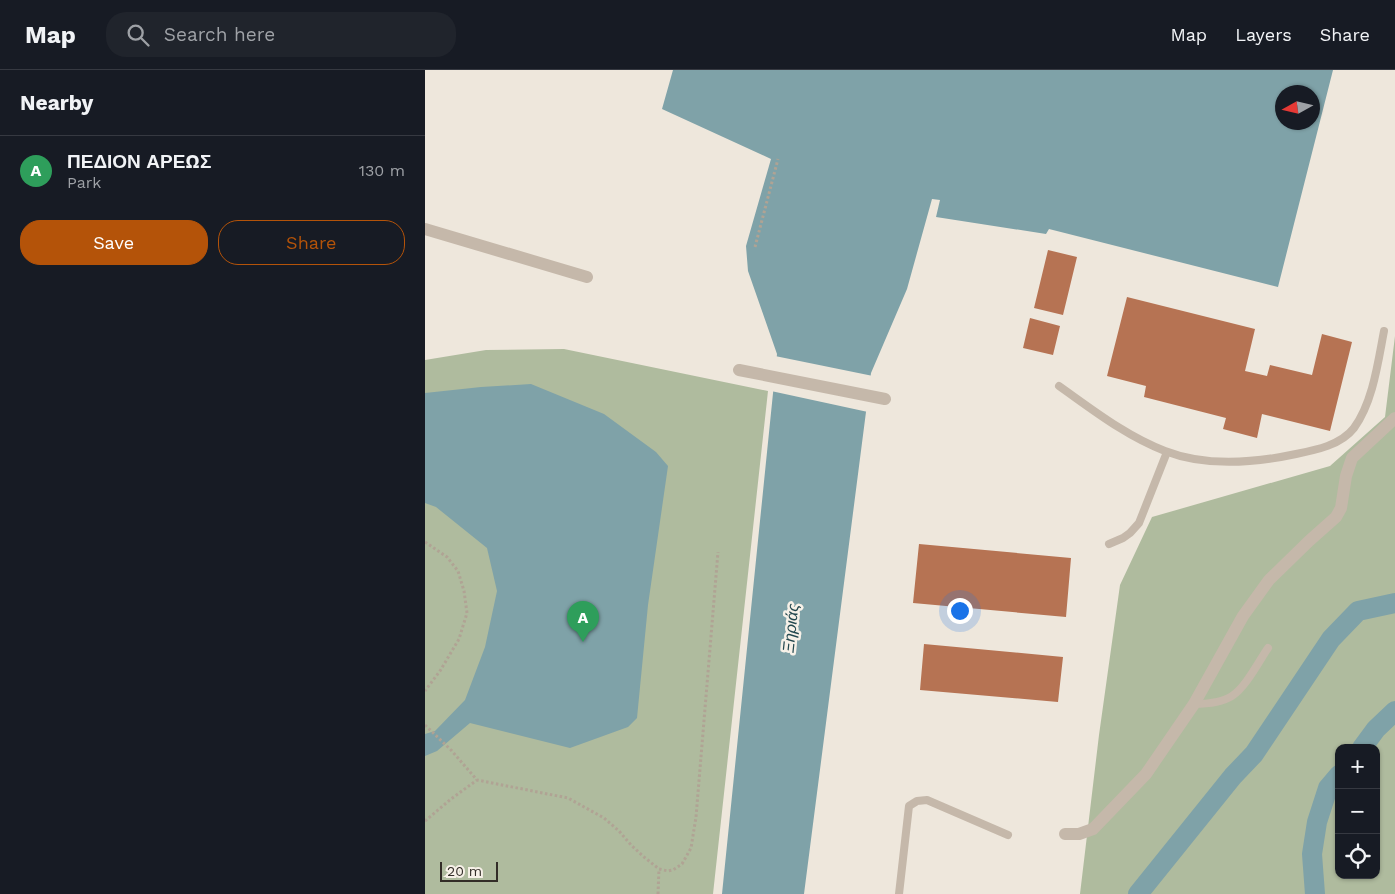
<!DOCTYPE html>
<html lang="en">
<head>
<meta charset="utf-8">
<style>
	:root { --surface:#171b24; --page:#20242c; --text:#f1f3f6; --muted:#9ea1a6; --line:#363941; --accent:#b45309 }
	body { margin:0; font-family:"Work Sans",sans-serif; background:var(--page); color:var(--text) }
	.controls { position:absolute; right:15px; bottom:15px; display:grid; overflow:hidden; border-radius:10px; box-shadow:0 1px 4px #0004 }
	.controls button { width:45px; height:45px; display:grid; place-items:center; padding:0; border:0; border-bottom:1px solid var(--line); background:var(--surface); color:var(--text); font:25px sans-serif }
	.compass { position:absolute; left:850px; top:15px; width:45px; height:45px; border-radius:50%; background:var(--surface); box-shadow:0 1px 4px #0004; rotate:262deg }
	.scale { position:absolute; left:15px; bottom:12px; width:58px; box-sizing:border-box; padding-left:5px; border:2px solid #332d28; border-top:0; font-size:14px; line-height:18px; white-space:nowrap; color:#332d28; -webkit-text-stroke:4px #f7f1e8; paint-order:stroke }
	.you { position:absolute; left:534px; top:540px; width:18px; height:18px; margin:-12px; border:4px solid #fff; border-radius:50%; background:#1a73e8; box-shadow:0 0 0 8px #1a73e833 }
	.badge { display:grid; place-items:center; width:32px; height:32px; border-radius:50%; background:var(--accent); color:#fff; font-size:16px; font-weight:700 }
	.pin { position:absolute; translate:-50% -41px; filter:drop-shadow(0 1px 2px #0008) }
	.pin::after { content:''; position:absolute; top:26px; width:18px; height:15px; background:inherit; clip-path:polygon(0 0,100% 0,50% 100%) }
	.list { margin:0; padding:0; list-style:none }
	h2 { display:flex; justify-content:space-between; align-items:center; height:65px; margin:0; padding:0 20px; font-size:21px }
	h2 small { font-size:16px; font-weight:400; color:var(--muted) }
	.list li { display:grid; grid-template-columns:32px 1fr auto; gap:15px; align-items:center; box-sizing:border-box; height:70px; padding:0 20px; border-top:1px solid var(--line) }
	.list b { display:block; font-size:19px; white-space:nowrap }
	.list p { margin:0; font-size:16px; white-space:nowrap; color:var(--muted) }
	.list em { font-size:16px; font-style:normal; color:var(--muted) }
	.actions { display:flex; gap:10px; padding:15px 20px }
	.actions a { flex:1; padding:11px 0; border:1px solid var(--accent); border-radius:20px; text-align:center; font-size:18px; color:var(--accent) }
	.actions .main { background:var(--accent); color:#fff }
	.icon { flex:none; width:28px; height:28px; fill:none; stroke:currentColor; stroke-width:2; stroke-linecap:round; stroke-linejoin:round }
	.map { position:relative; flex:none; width:970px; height:824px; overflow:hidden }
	header { display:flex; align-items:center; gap:30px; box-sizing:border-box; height:70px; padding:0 25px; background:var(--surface); border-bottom:1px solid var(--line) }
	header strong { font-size:24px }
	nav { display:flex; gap:28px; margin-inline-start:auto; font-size:18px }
	.search { width:350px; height:45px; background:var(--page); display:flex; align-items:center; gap:12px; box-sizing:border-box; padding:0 18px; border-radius:20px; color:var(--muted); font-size:19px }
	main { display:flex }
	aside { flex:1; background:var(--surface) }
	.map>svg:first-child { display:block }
	.green { fill:#afbb9e; fill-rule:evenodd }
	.water { fill:#7fa2a8; fill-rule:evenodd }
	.pier { fill:#eee7dc }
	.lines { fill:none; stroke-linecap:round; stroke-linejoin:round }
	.canal { stroke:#7fa2a8; stroke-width:20 }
	.building { fill:#b67353 }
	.path { stroke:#b0a394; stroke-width:3; stroke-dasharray:2.5 2.5; stroke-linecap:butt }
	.service { stroke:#c5b8aa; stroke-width:8 }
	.minor { stroke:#c5b8aa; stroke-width:12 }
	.labels { text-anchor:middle; stroke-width:5; stroke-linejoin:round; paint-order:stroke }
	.water-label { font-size:16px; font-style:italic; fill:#23484f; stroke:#f7f1e8 }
</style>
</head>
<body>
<header>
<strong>Map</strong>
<div class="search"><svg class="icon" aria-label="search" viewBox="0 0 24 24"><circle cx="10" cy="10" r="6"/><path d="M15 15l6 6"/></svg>Search here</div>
<nav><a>Map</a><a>Layers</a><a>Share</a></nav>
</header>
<main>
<aside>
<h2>Nearby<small></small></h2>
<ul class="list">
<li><span class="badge" style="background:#2e9e5b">A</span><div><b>ΠΕΔΙΟΝ ΑΡΕΩΣ</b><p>Park</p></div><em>130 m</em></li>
</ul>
<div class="actions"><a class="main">Save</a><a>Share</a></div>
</aside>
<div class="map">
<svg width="970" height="824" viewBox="0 0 970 824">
	<rect width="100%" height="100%" fill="#eee7dc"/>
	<!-- green -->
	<path class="green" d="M970,266V824H655L674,665L695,515L727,447L905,396L960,347ZM914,678H951V805H914Z
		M139,279L343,321L288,824H0V290L61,280Z"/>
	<!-- water -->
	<path class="water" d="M248,0H908L853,217L624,159L621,164L511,147L515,130L507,129L482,219L446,303L379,824H297L352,284L323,201L321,176L346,89L237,39ZM858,22H888V52H858Z
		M106,314L179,344L231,382L243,396L223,535L212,648L203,657L145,678L45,653L12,681L0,686V664L10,661L40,630L60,577L72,521L62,478L11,437L0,433V323L56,317Z"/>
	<!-- pier -->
	<path class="pier" d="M350,286L448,306L443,342L346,321Z"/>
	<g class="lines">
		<!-- canal -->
		<path class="canal" d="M937,678L951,659L970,641
			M713,824L808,706L829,684L906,569L933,541L970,533
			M890,824L887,784L892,752L903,718L914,705"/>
	</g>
	<!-- building -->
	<path class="building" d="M623,180L652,187L638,245L609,238Z
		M702,227L830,259L820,301L842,306L845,295L887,305L897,264L927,272L905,361L837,344L832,368L798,359L801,348L719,327L721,316L682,306Z
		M605,248L635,256L628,285L598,278Z
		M494,474L646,488L641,547L488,533Z
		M499,574L638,587L633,632L495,620Z"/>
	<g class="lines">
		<!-- path -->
		<path class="path" d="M330,177L353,89
			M0,472L22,487L33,501L39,521L42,543L34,569L15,601L0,621
			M0,655L26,680L52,710L143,728L179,748L194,761L206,775L219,787L234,799L243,801L248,800L257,794L266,778L271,747L293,482
			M0,751L26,729L52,710
			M233,824L234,799"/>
		<!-- service -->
		<path class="service" d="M634,316C668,340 701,366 740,381C781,397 829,393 871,384C891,380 916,375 929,358C948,332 953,292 959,261
			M684,474L698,468L705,463L714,453L742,382
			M769,634C782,634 796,633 807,626C821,617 834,591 843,578
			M474,824L484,736L492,731L502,730L583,765"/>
		<!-- minor -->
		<path class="minor" d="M0,159L162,207
			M314,300L460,329
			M640,764H654L668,759L721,704L769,634L818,546L844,510L884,471L911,447L916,438L921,406L927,388L970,348"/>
	</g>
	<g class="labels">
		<!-- water labels -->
		<g class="water-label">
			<text transform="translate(365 558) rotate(-84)" y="6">Ξηριάς</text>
		</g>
	</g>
</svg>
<div class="controls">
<button>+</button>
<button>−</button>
<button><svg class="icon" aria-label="locate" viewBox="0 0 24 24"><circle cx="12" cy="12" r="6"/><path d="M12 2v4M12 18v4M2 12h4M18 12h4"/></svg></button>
</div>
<svg class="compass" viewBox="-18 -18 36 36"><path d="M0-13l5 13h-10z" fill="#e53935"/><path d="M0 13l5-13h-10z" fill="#9ea1a6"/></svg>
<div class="scale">20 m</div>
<div class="you"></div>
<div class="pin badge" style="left:158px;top:572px;background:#2e9e5b">A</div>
</div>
</main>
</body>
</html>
